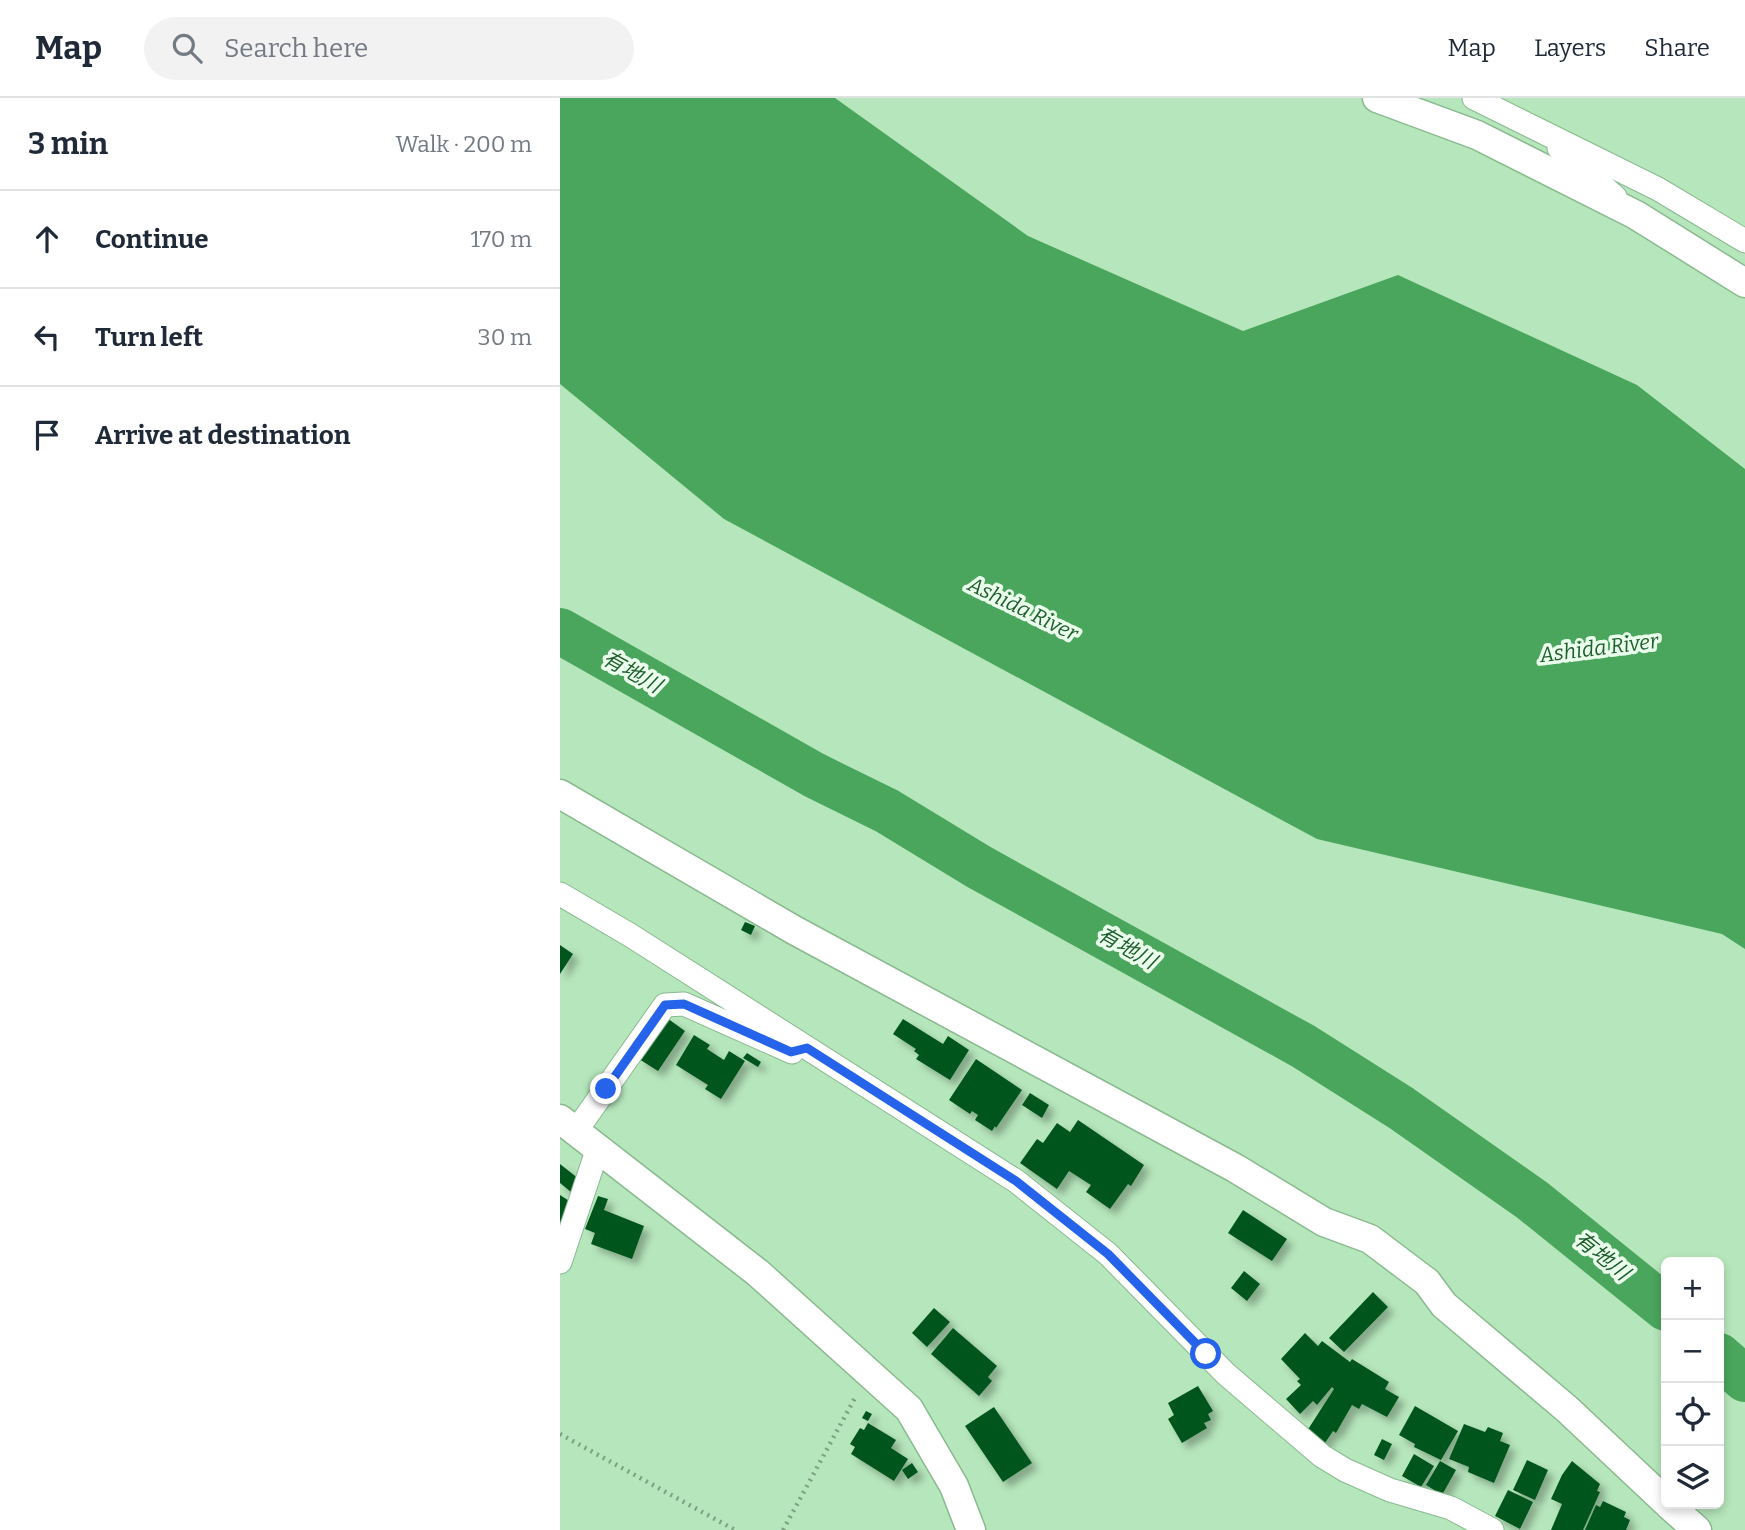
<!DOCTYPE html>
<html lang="en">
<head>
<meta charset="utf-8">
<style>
	:root { --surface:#fff; --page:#f2f2f3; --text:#1f2937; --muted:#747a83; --line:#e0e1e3 }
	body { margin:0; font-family:Bitter,"Noto Sans JP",serif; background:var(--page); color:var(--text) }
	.controls { position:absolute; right:21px; bottom:21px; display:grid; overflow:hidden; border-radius:10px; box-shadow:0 4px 10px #0003 }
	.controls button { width:63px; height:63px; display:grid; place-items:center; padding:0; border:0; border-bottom:2px solid var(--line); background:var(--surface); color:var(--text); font:35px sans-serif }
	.stop { position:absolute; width:21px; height:21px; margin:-16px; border:5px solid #2563eb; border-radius:50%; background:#fff }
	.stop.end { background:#2563eb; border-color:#fff; box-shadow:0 2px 7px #0008 }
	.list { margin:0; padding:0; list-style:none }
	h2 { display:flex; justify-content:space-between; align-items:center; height:91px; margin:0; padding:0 28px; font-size:30px }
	h2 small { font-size:23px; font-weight:400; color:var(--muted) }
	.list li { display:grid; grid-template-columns:46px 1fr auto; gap:21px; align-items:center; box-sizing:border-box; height:98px; padding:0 28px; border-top:2px solid var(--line) }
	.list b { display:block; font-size:26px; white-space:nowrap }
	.list em { font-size:23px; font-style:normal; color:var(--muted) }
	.icon { flex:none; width:38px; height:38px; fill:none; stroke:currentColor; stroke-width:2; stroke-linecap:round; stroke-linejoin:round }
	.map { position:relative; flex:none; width:1185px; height:1432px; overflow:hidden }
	header { display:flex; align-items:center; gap:42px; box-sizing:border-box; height:98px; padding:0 35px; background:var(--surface); border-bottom:2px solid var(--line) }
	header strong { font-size:33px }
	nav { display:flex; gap:38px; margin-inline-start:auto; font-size:24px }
	.search { width:490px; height:63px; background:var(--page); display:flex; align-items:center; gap:18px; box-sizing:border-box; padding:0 24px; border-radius:38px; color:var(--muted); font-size:26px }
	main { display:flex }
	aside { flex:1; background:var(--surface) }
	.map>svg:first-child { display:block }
	.water { fill:#4aa65c }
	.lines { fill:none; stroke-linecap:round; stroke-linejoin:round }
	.river { stroke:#4aa65c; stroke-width:46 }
	.building { fill:#03551e; filter:url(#shadow) }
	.minor-casing { stroke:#8ab990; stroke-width:25 }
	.tertiary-casing { stroke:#8ab990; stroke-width:31 }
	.path { stroke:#7ba180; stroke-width:4.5; stroke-dasharray:2 5; stroke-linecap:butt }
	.minor { stroke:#fff; stroke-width:23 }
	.tertiary { stroke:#fff; stroke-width:28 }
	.route { stroke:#2563eb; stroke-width:9 }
	.labels { text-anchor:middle; stroke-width:7; stroke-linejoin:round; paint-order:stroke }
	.water-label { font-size:21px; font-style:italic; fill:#1e5d2c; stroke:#ebffed }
</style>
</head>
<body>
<header>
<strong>Map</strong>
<div class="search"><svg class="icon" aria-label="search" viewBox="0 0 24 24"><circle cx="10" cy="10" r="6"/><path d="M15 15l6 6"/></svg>Search here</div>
<nav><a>Map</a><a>Layers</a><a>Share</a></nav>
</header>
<main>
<aside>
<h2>3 min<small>Walk · 200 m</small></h2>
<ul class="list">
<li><svg class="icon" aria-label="ahead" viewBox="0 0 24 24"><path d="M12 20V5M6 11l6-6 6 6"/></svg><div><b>Continue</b></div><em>170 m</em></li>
<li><svg class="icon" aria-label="left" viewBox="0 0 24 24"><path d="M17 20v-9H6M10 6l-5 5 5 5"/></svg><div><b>Turn left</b></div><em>30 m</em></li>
<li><svg class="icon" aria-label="arrive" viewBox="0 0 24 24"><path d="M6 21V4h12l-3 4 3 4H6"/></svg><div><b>Arrive at destination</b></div></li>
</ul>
</aside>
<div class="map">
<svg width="1185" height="1432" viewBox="0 0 1185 1432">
	<defs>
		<filter id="shadow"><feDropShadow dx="6" dy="6" stdDeviation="3.5" flood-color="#0004"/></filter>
	</defs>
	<rect width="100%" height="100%" fill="#b6e6bb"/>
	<!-- water -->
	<path class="water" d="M0,0H275L468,138L683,233L838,177L1077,287L1185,371V851L1162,836L757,741L164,421L0,286Z"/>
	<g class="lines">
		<!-- river -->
		<path class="river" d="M0,533L254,677L327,713L419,769L743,948L841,1010L972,1102L1106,1210
			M1159,1258L1185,1281"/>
	</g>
	<!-- building -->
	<path class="building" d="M185,824L195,828L191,837L181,832Z
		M0,847L13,856L0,876Z
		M107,920L125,933L98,973L79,961Z
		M343,921L383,946L388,938L409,952L390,982L356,961L359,957L354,953L356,951L333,936Z
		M134,937L150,947L147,951L164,962L169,953L185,963L161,1001L145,991L148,987L116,967Z
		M187,955L201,964L198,969L183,960Z
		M416,961L462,992L436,1030L435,1028L432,1033L415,1022L418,1017L412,1013L410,1016L389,1002Z
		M470,995L489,1007L482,1020L462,1007Z
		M518,1022L584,1067L571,1088L568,1086L550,1111L526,1094L531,1087L509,1073L497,1091L460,1065L477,1041L483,1045L497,1025L510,1034Z
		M0,1066L24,1085L11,1094L0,1085Z
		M0,1097L14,1106L0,1130Z
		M38,1098L48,1101L44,1112L84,1128L72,1161L31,1146L35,1135L25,1131Z
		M683,1112L727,1141L712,1163L668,1135Z
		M684,1173L700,1186L687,1203L671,1190Z
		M813,1194L828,1209L784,1254L769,1240Z
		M374,1210L390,1224L367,1249L352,1235Z
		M393,1230L437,1268L428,1279L432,1283L419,1298L371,1256Z
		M745,1235L758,1248L762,1243L790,1264L792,1261L829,1284L825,1291L839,1299L827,1319L802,1306L799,1311L792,1307L776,1335L773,1333L763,1348L745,1336L774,1291L772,1289L757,1307L753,1303L740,1316L726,1301L741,1287L737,1283L740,1281L721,1261Z
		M638,1288L653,1313L648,1316L651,1322L644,1325L647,1330L622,1345L608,1321L614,1317L608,1305Z
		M855,1308L898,1333L881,1362L854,1349L855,1346L839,1337Z
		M434,1309L472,1365L443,1384L405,1328Z
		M306,1313L312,1316L308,1323L302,1320Z
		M308,1325L336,1342L331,1350L348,1361L334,1383L291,1356L295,1349L290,1346L300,1330L304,1332Z
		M904,1326L925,1334L928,1329L943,1335L940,1343L950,1347L934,1385L908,1374L909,1369L889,1361Z
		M822,1341L832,1346L824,1362L814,1357Z
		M854,1356L874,1368L861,1389L842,1378Z
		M967,1362L988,1372L975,1402L953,1392Z
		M880,1363L896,1372L882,1397L866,1387Z
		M1012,1363L1040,1386L1037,1393L1040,1394L1023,1432H991L1002,1406L991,1401L1002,1377Z
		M352,1365L358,1374L348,1381L342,1372Z
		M948,1392L973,1404L960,1431L935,1418Z
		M1043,1403L1066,1414L1064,1419L1070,1422L1066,1432H1025L1036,1407L1040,1409Z"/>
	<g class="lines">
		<defs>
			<path id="minor" d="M914,0L1098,91L1185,143
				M999,50L1055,99
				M0,796L70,837L456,1083L548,1156L666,1276L762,1358L785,1372L830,1392L891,1410L932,1432
				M16,1033L105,907L124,906L232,954
				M0,1164L38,1050"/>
			<path id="tertiary" d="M817,0L917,37L1076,117L1185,185
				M0,696L234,832L675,1070L764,1124L810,1141L867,1184L884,1207L1007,1311L1106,1404
				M0,1021L198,1175L349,1311L394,1388L411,1432
				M1108,1406L1137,1432"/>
		</defs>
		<!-- minor casing -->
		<use href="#minor" class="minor-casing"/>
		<!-- tertiary casing -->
		<use href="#tertiary" class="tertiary-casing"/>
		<!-- path -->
		<path class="path" d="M0,1336L175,1432
			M223,1432L296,1298"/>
		<!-- minor -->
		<use href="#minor" class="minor"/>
		<!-- tertiary -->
		<use href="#tertiary" class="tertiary"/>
	</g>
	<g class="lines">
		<!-- route -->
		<path class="route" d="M46,991L105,907L124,906L231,954L247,950L456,1083L548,1156L646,1256"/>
	</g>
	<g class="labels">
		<!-- water labels -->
		<g class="water-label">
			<text transform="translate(463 511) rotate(26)" y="7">Ashida River</text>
			<text transform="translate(1039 550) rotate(-7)" y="7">Ashida River</text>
			<text transform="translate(72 574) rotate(29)" y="7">有地川</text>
			<text transform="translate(567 850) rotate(29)" y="7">有地川</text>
			<text transform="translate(1042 1158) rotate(39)" y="7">有地川</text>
		</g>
	</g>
</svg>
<div class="controls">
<button>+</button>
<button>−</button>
<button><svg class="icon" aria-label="locate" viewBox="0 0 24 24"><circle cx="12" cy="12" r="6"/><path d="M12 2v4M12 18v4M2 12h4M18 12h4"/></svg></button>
<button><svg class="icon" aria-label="layers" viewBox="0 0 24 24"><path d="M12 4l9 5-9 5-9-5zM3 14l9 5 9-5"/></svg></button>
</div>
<div class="stop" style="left:646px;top:1256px"></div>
<div class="stop end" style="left:46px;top:991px"></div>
</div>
</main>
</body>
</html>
